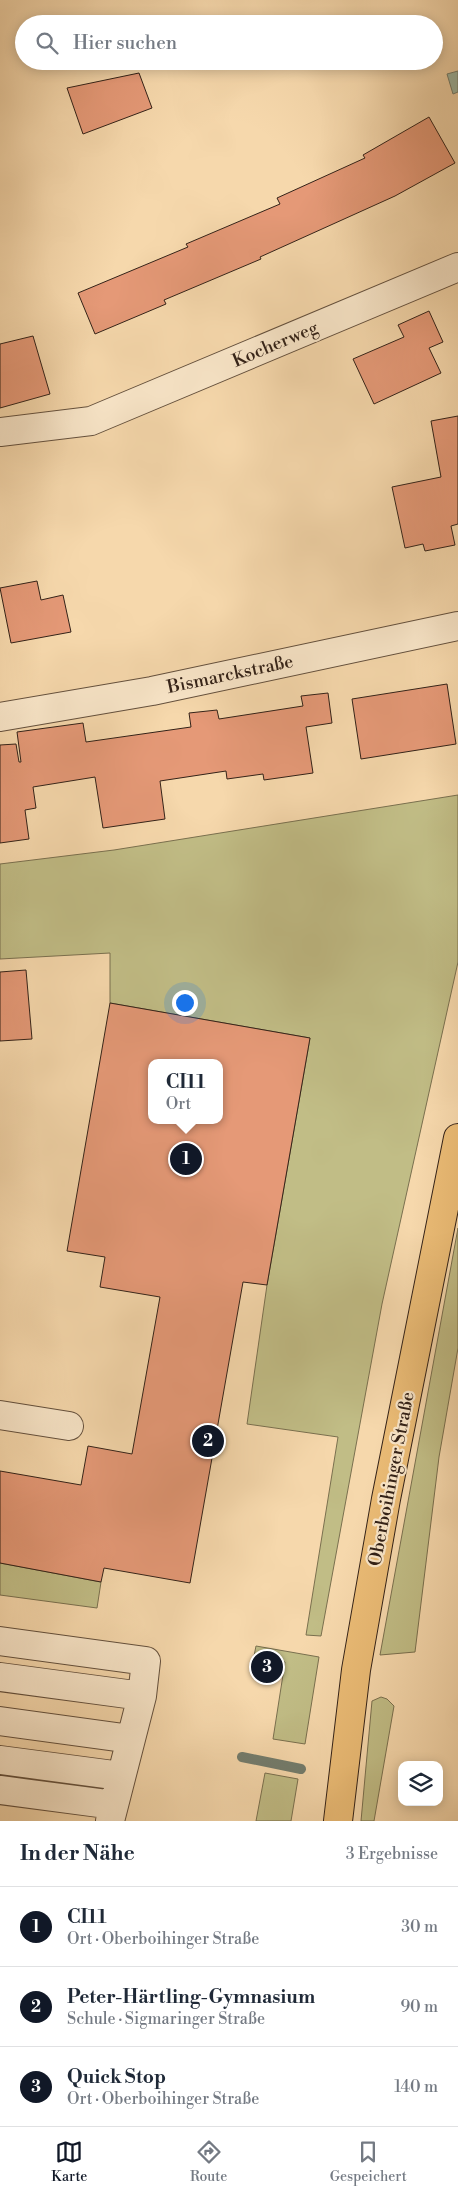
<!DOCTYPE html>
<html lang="de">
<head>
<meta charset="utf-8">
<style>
	:root { --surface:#fff; --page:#f2f2f3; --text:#1f2937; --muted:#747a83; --line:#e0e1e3; --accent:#111827 }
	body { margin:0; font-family:"Libre Bodoni",serif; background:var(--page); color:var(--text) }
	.controls { position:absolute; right:15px; bottom:15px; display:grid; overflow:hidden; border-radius:10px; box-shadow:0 2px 12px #0003 }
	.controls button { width:45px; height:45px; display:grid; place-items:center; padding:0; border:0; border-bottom:1px solid var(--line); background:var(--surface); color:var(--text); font:25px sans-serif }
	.you { position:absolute; left:184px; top:1002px; width:18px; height:18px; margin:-12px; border:4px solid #fff; border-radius:50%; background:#1a73e8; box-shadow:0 0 0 8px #1a73e833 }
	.badge { display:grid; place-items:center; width:32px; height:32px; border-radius:50%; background:var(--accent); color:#fff; font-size:16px; font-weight:700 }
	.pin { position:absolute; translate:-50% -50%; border:2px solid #fff; box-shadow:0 1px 5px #0006 }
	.popup { position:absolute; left:148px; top:1059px; width:75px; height:65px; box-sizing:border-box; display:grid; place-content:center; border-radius:10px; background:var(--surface); filter:drop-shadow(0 1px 4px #0005); font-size:16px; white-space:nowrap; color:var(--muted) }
	.popup b { font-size:19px; color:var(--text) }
	.popup::after { content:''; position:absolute; left:50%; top:100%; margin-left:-10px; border:10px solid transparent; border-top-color:var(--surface) }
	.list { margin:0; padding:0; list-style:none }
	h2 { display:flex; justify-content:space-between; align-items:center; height:65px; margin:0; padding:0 20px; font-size:21px }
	h2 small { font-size:16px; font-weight:400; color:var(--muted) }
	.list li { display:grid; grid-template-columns:32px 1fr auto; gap:15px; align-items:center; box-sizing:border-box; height:80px; padding:0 20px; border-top:1px solid var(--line) }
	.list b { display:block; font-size:19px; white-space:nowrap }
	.list p { margin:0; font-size:16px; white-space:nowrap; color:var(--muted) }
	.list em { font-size:16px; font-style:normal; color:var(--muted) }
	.icon { flex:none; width:28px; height:28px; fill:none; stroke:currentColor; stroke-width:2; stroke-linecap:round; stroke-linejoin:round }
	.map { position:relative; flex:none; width:458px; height:1821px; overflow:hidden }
	.search { position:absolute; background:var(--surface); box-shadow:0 2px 12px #0003; left:15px; right:15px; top:15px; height:55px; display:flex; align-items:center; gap:12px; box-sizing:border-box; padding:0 18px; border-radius:28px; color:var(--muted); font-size:19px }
	.sheet { height:305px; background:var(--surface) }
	nav { display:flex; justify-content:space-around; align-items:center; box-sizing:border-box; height:70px; border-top:1px solid var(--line); background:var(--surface); font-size:14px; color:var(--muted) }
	nav a { display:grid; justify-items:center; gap:2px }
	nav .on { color:var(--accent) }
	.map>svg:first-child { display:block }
	.green { fill:#c1bd86; stroke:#7a704f }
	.water { fill:#9dbaa7; stroke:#737d6e }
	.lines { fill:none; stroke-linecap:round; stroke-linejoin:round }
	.stream { stroke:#737d6e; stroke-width:10 }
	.building { fill:#e59977; stroke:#332218; fill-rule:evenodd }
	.minor-casing { stroke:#64503d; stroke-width:30 }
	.major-casing { stroke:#332218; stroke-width:30 }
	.minor { stroke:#f9e6c9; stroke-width:28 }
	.major { stroke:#ebbc76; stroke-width:28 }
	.labels { text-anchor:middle; stroke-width:4.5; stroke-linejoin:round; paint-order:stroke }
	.street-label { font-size:18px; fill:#332218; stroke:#f9e6c9 }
</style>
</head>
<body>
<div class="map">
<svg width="458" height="1821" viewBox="0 0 458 1821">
	<rect width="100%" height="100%" fill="#f6d8ac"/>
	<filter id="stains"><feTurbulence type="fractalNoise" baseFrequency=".004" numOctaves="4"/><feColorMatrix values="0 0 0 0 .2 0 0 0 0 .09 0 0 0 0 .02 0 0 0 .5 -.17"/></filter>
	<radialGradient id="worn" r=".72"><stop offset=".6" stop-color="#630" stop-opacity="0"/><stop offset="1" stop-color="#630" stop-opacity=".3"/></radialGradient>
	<!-- green -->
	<path class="green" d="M458,795V962L382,1304L321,1636L306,1635L338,1437L247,1424L267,1285L310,1038L110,1003V953L0,959V864L114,850Z
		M458,1228V1348L439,1457L415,1652L380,1655Z
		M0,1563L101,1582L97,1608L0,1595Z
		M256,1646L319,1657L305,1744L273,1739L285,1662L254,1656Z
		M381,1697L387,1699L394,1706L374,1821H361L372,1701Z
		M265,1773L298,1779L291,1821H256Z"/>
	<!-- water -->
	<path class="water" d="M458,71V92L453,94L447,74Z"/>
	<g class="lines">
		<!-- stream -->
		<path class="stream" d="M242,1757L301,1769"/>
	</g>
	<!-- building -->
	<path class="building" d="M139,73L152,108L83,134L67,88Z
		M429,117L455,163L395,196L260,257L261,259L164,300L166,304L95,334L78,293L188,247L186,244L280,204L277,198L365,158L363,155Z
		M429,311L443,342L429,348L441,373L374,404L353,359L404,337L398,325Z
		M33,336L50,394L0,408V344Z
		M458,416V524L451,526L455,545L425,551L423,544L405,548L392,487L441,477L431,421Z
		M37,581L41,600L63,595L71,632L11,643L0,588Z
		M447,684L456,744L361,759L352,699Z
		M328,693L332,723L306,727L313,773L264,780L263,774L227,779L226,771L160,781L165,819L103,828L95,777L33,787L36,808L25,810L29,839L0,843V745L16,744L19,762H21L17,732L83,723L86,742L191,727L189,713L217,710L219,719L303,706L301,696Z
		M26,970L32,1039L0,1041V972Z
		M110,1003L310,1038L267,1285L243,1282L190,1583L104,1568L101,1582L0,1563V1471L81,1485L88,1446L132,1454L160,1297L100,1287L105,1257L67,1251ZM152,1063H220V1120H152Z"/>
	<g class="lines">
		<defs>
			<path id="minor" d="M0,432L91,421L458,267
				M0,717L152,691L458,626
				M0,1415L69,1426
				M0,1641L146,1661L142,1696L110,1821
				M0,1677L142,1696
				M0,1721L131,1739
				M0,1760L121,1776
				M0,1790L114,1805"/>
			<path id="major" d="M338,1821L356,1670L386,1499L458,1138"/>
		</defs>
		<!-- minor casing -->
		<use href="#minor" class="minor-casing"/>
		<!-- major casing -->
		<use href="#major" class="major-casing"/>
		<!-- minor -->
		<use href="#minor" class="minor"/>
		<!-- major -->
		<use href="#major" class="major"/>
	</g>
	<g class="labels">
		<!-- street labels -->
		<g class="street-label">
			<text transform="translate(275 344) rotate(-23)" y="6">Kocherweg</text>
			<text transform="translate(230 674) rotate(-12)" y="6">Bismarckstraße</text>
			<text transform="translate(391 1479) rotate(-79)" y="6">Oberboihinger Straße</text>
		</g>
	</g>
	<rect width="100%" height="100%" filter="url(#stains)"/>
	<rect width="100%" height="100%" fill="url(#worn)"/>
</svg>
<div class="controls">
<button><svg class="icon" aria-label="layers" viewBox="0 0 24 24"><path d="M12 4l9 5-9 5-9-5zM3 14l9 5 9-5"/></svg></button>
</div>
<div class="you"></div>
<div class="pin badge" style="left:186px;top:1159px">1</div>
<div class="popup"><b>CI11</b>Ort</div>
<div class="pin badge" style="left:208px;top:1441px">2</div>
<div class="pin badge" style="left:267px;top:1667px">3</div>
<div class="search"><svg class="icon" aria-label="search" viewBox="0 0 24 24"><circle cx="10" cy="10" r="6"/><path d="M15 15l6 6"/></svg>Hier suchen</div>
</div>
<section class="sheet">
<h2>In der Nähe<small>3 Ergebnisse</small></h2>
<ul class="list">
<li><span class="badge">1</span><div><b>CI11</b><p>Ort · Oberboihinger Straße</p></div><em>30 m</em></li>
<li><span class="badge">2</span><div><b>Peter-Härtling-Gymnasium</b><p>Schule · Sigmaringer Straße</p></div><em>90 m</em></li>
<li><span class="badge">3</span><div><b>Quick Stop</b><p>Ort · Oberboihinger Straße</p></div><em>140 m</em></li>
</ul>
</section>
<nav>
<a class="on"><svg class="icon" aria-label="map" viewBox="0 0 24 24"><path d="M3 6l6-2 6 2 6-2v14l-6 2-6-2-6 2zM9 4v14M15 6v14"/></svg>Karte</a>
<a><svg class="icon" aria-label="directions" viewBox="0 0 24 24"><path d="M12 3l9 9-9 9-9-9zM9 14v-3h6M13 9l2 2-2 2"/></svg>Route</a>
<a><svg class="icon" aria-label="saved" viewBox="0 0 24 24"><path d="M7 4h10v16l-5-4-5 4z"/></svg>Gespeichert</a>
</nav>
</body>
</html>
